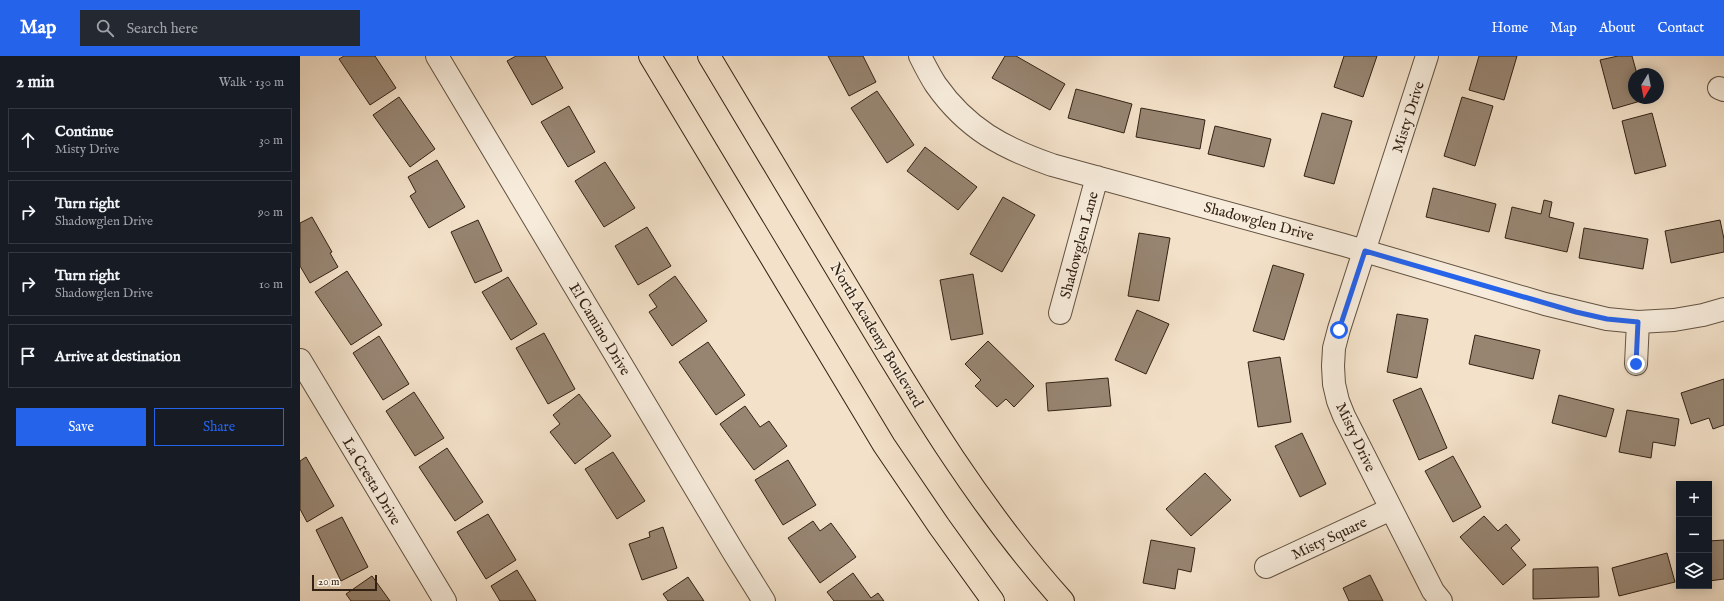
<!DOCTYPE html>
<html lang="en">
<head>
<meta charset="utf-8">
<style>
	:root { --surface:#171b24; --page:#242831; --text:#f1f3f6; --muted:#9ea1a6; --line:#363941; --accent:#2563eb }
	body { margin:0; font-family:"IM FELL English",serif; background:var(--page); color:var(--text) }
	.controls { position:absolute; right:12px; bottom:12px; display:grid; overflow:hidden; border-radius:0px; box-shadow:0 2px 10px #0003 }
	.controls button { width:36px; height:36px; display:grid; place-items:center; padding:0; border:0; border-bottom:1px solid var(--line); background:var(--surface); color:var(--text); font:20px sans-serif }
	.compass { position:absolute; left:1328px; top:12px; width:36px; height:36px; border-radius:50%; background:var(--surface); box-shadow:0 2px 10px #0003; rotate:190deg }
	.scale { position:absolute; left:12px; bottom:10px; width:65px; box-sizing:border-box; padding-left:4px; border:2px solid #332214; border-top:0; font-size:11px; line-height:14px; white-space:nowrap; color:#332214; -webkit-text-stroke:3px #f7ecdc; paint-order:stroke }
	.stop { position:absolute; width:12px; height:12px; margin:-9px; border:3px solid #2563eb; border-radius:50%; background:#fff }
	.stop.end { background:#2563eb; border-color:#fff; box-shadow:0 1px 4px #0008 }
	.list { margin:0; padding:0; list-style:none }
	h2 { display:flex; justify-content:space-between; align-items:center; height:52px; margin:0; padding:0 16px; font-size:17px }
	h2 small { font-size:13px; font-weight:400; color:var(--muted) }
	.list li { display:grid; grid-template-columns:26px 1fr auto; gap:12px; align-items:center; box-sizing:border-box; height:64px; margin:0 8px 8px; padding:0 8px; border:1px solid var(--line); border-radius:0px }
	.list b { display:block; font-size:15px; white-space:nowrap }
	.list p { margin:0; font-size:13px; white-space:nowrap; color:var(--muted) }
	.list em { font-size:13px; font-style:normal; color:var(--muted) }
	.actions { display:flex; gap:8px; padding:12px 16px }
	.actions a { flex:1; padding:9px 0; border:1px solid var(--accent); border-radius:0px; text-align:center; font-size:14px; color:var(--accent) }
	.actions .main { background:var(--accent); color:#fff }
	.icon { flex:none; width:22px; height:22px; fill:none; stroke:currentColor; stroke-width:2; stroke-linecap:round; stroke-linejoin:round }
	.map { position:relative; flex:none; width:1424px; height:545px; overflow:hidden }
	header { display:flex; align-items:center; gap:24px; box-sizing:border-box; height:56px; padding:0 20px; background:var(--accent); color:#fff }
	header strong { font-size:19px }
	nav { display:flex; gap:22px; margin-inline-start:auto; font-size:14px }
	.search { width:280px; height:36px; background:var(--page); display:flex; align-items:center; gap:10px; box-sizing:border-box; padding:0 14px; border-radius:0px; color:var(--muted); font-size:15px }
	main { display:flex }
	aside { flex:1; background:var(--surface) }
	.map>svg:first-child { display:block }
	.building { fill:#978572; stroke:#332214 }
	.lines { fill:none; stroke-linecap:round; stroke-linejoin:round }
	.street-casing { stroke:#635241; stroke-width:24 }
	.highway-casing { stroke:#332214; stroke-width:24 }
	.street { stroke:#f7ecdc; stroke-width:22 }
	.highway { stroke:#f3e1c9; stroke-width:22 }
	.route { stroke:#2563eb; stroke-width:5 }
	.labels { text-anchor:middle; stroke-width:3; stroke-linejoin:round; paint-order:stroke }
	.street-label { font-size:15px; fill:#332214; stroke:#f7ecdc }
</style>
</head>
<body>
<header>
<strong>Map</strong>
<div class="search"><svg class="icon" aria-label="search" viewBox="0 0 24 24"><circle cx="10" cy="10" r="6"/><path d="M15 15l6 6"/></svg>Search here</div>
<nav><a>Home</a><a>Map</a><a>About</a><a>Contact</a></nav>
</header>
<main>
<aside>
<h2>2 min<small>Walk · 130 m</small></h2>
<ul class="list">
<li><svg class="icon" aria-label="ahead" viewBox="0 0 24 24"><path d="M12 20V5M6 11l6-6 6 6"/></svg><div><b>Continue</b><p>Misty Drive</p></div><em>30 m</em></li>
<li><svg class="icon" aria-label="right" viewBox="0 0 24 24"><path d="M7 20v-9h11M14 6l5 5-5 5"/></svg><div><b>Turn right</b><p>Shadowglen Drive</p></div><em>90 m</em></li>
<li><svg class="icon" aria-label="right" viewBox="0 0 24 24"><path d="M7 20v-9h11M14 6l5 5-5 5"/></svg><div><b>Turn right</b><p>Shadowglen Drive</p></div><em>10 m</em></li>
<li><svg class="icon" aria-label="arrive" viewBox="0 0 24 24"><path d="M6 21V4h12l-3 4 3 4H6"/></svg><div><b>Arrive at destination</b></div></li>
</ul>
<div class="actions"><a class="main">Save</a><a>Share</a></div>
</aside>
<div class="map">
<svg width="1424" height="545" viewBox="0 0 1424 545">
	<rect width="100%" height="100%" fill="#f3e1c9"/>
	<filter id="stains"><feTurbulence type="fractalNoise" baseFrequency=".005" numOctaves="4"/><feColorMatrix values="0 0 0 0 .2 0 0 0 0 .09 0 0 0 0 .02 0 0 0 .5 -.17"/></filter>
	<radialGradient id="worn" r=".72"><stop offset=".6" stop-color="#630" stop-opacity="0"/><stop offset="1" stop-color="#630" stop-opacity=".3"/></radialGradient>
	<!-- building -->
	<path class="building" d="M44,0H75L96,32L70,49L39,3Z
		M216,0H245L263,32L232,49L207,5Z
		M528,0H563L576,26L549,40Z
		M705,0H716L765,28L750,54L692,22Z
		M1044,0H1077L1063,41L1034,31Z
		M1179,0H1217L1204,44L1169,34Z
		M1318,0H1332L1337,18H1334V42H1343L1344,44L1313,53L1300,4Z
		M776,33L832,48L824,77L768,62Z
		M577,35L614,89L587,107L551,52Z
		M99,41L135,93L110,111L73,59Z
		M1162,41L1193,50L1175,110L1144,100Z
		M269,50L295,96L268,111L241,66Z
		M841,52L905,64L900,93L836,81Z
		M1022,57L1052,65L1034,128L1004,120Z
		M1352,57L1366,110L1335,118L1322,65Z
		M915,70L971,83L964,111L908,98Z
		M625,91L677,131L658,154L607,115Z
		M137,104L165,151L129,172L110,140L116,136L108,121Z
		M305,106L335,152L304,171L275,125Z
		M1133,132L1196,148L1189,176L1126,161Z
		M703,141L735,159L702,216L670,198Z
		M1244,144L1252,146L1249,161L1274,167L1267,196L1205,182L1212,151L1241,158Z
		M12,161L32,196L30,197L38,211L10,227L0,210V167Z
		M178,164L202,215L175,227L151,176Z
		M1420,164L1424,183V196L1371,207L1365,175Z
		M347,171L371,210L338,229L315,190Z
		M1284,172L1348,183L1343,213L1279,202Z
		M839,177L870,182L859,245L828,240Z
		M973,209L1004,218L984,284L953,275Z
		M47,215L82,269L51,289L15,236Z
		M673,218L683,278L651,284L640,224Z
		M375,220L407,265L372,290L349,256L357,251L349,239Z
		M208,221L237,268L211,284L182,236Z
		M837,254L869,268L846,318L815,304Z
		M1097,258L1128,263L1117,322L1087,316Z
		M244,277L275,333L248,348L216,292Z
		M1175,279L1240,294L1233,323L1169,308Z
		M79,280L109,328L83,344L53,297Z
		M688,285L734,330L714,351L706,343L697,351L675,330L681,324L665,308Z
		M408,286L445,339L416,359L379,306Z
		M980,301L991,366L958,371L948,306Z
		M808,322L811,350L748,355L746,327Z
		M1424,323V369L1413,373L1409,362L1391,368L1381,337Z
		M1121,332L1147,392L1119,404L1093,344Z
		M114,336L144,382L115,400L86,355Z
		M279,338L311,380L275,408L250,376L260,368L253,359Z
		M1259,339L1314,353L1306,381L1252,367Z
		M445,350L460,371L469,365L487,390L454,414L420,368Z
		M1327,354L1379,363L1375,390L1353,386L1351,402L1319,396Z
		M1002,377L1026,428L1000,441L975,390Z
		M147,392L183,446L155,465L119,411Z
		M313,396L345,445L317,463L285,413Z
		M1153,400L1181,451L1153,466L1125,415Z
		M6,401L34,450L7,466L0,453V405Z
		M488,404L516,449L483,469L455,424Z
		M905,417L931,444L891,480L866,453Z
		M188,458L216,504L186,523L157,476Z
		M1184,460L1198,475L1206,468L1220,484L1211,492L1226,509L1203,529L1160,481Z
		M42,461L68,511L41,525L16,474Z
		M513,465L520,475L531,467L556,501L520,527L488,482Z
		M363,471L377,512L342,524L329,488L350,481L349,476Z
		M851,484L895,492L891,516L878,513L875,533L843,527Z
		M1424,484V523L1409,525V485Z
		M1367,497L1375,526L1319,540L1312,512Z
		M1298,511L1299,541L1233,543V513Z
		M217,514L236,545H200L191,530Z
		M553,517L571,542L578,537L584,545H534L527,536Z
		M1070,519L1083,545H1049L1043,532Z
		M72,520L90,545H51L46,538Z
		M388,521L404,545H368L363,538Z"/>
	<g class="lines">
		<defs>
			<path id="street" d="M137,0L434,497L464,545
				M620,0C625,10 630,20 636,29C667,73 703,92 752,109L1044,189L1245,248L1307,263L1338,266L1374,264L1403,259L1424,253
				M1127,0L1039,273L1034,292L1033,310L1034,328L1038,345L1044,360L1133,535L1141,545
				M1419,32L1424,34
				M760,257L797,121
				M0,304L145,545
				M1336,308L1338,266
				M966,511L1091,453"/>
			<path id="highway" d="M350,0L584,389L639,470L693,545
				M409,0C459,84 510,168 560,252C621,354 683,456 763,545"/>
		</defs>
		<!-- street casing -->
		<use href="#street" class="street-casing"/>
		<!-- highway casing -->
		<use href="#highway" class="highway-casing"/>
		<!-- street -->
		<use href="#street" class="street"/>
		<!-- highway -->
		<use href="#highway" class="highway"/>
	</g>
	<g class="lines">
		<!-- route -->
		<path class="route" d="M1039,274L1065,195L1276,256L1307,263L1338,266L1336,308"/>
	</g>
	<g class="labels">
		<!-- street labels -->
		<g class="street-label">
			<text transform="translate(1108 61) rotate(-72)" y="5">Misty Drive</text>
			<text transform="translate(959 165) rotate(15)" y="5">Shadowglen Drive</text>
			<text transform="translate(779 189) rotate(-75)" y="5">Shadowglen Lane</text>
			<text transform="translate(300 273) rotate(59)" y="5">El Camino Drive</text>
			<text transform="translate(577 279) rotate(59)" y="5">North Academy Boulevard</text>
			<text transform="translate(1056 381) rotate(65)" y="5">Misty Drive</text>
			<text transform="translate(72 425) rotate(59)" y="5">La Cresta Drive</text>
			<text transform="translate(1029 482) rotate(-25)" y="5">Misty Square</text>
		</g>
	</g>
	<rect width="100%" height="100%" filter="url(#stains)"/>
	<rect width="100%" height="100%" fill="url(#worn)"/>
</svg>
<div class="controls">
<button>+</button>
<button>−</button>
<button><svg class="icon" aria-label="layers" viewBox="0 0 24 24"><path d="M12 4l9 5-9 5-9-5zM3 14l9 5 9-5"/></svg></button>
</div>
<svg class="compass" viewBox="-18 -18 36 36"><path d="M0-13l5 13h-10z" fill="#e53935"/><path d="M0 13l5-13h-10z" fill="#9ea1a6"/></svg>
<div class="scale">20 m</div>
<div class="stop" style="left:1039px;top:274px"></div>
<div class="stop end" style="left:1336px;top:308px"></div>
</div>
</main>
</body>
</html>
